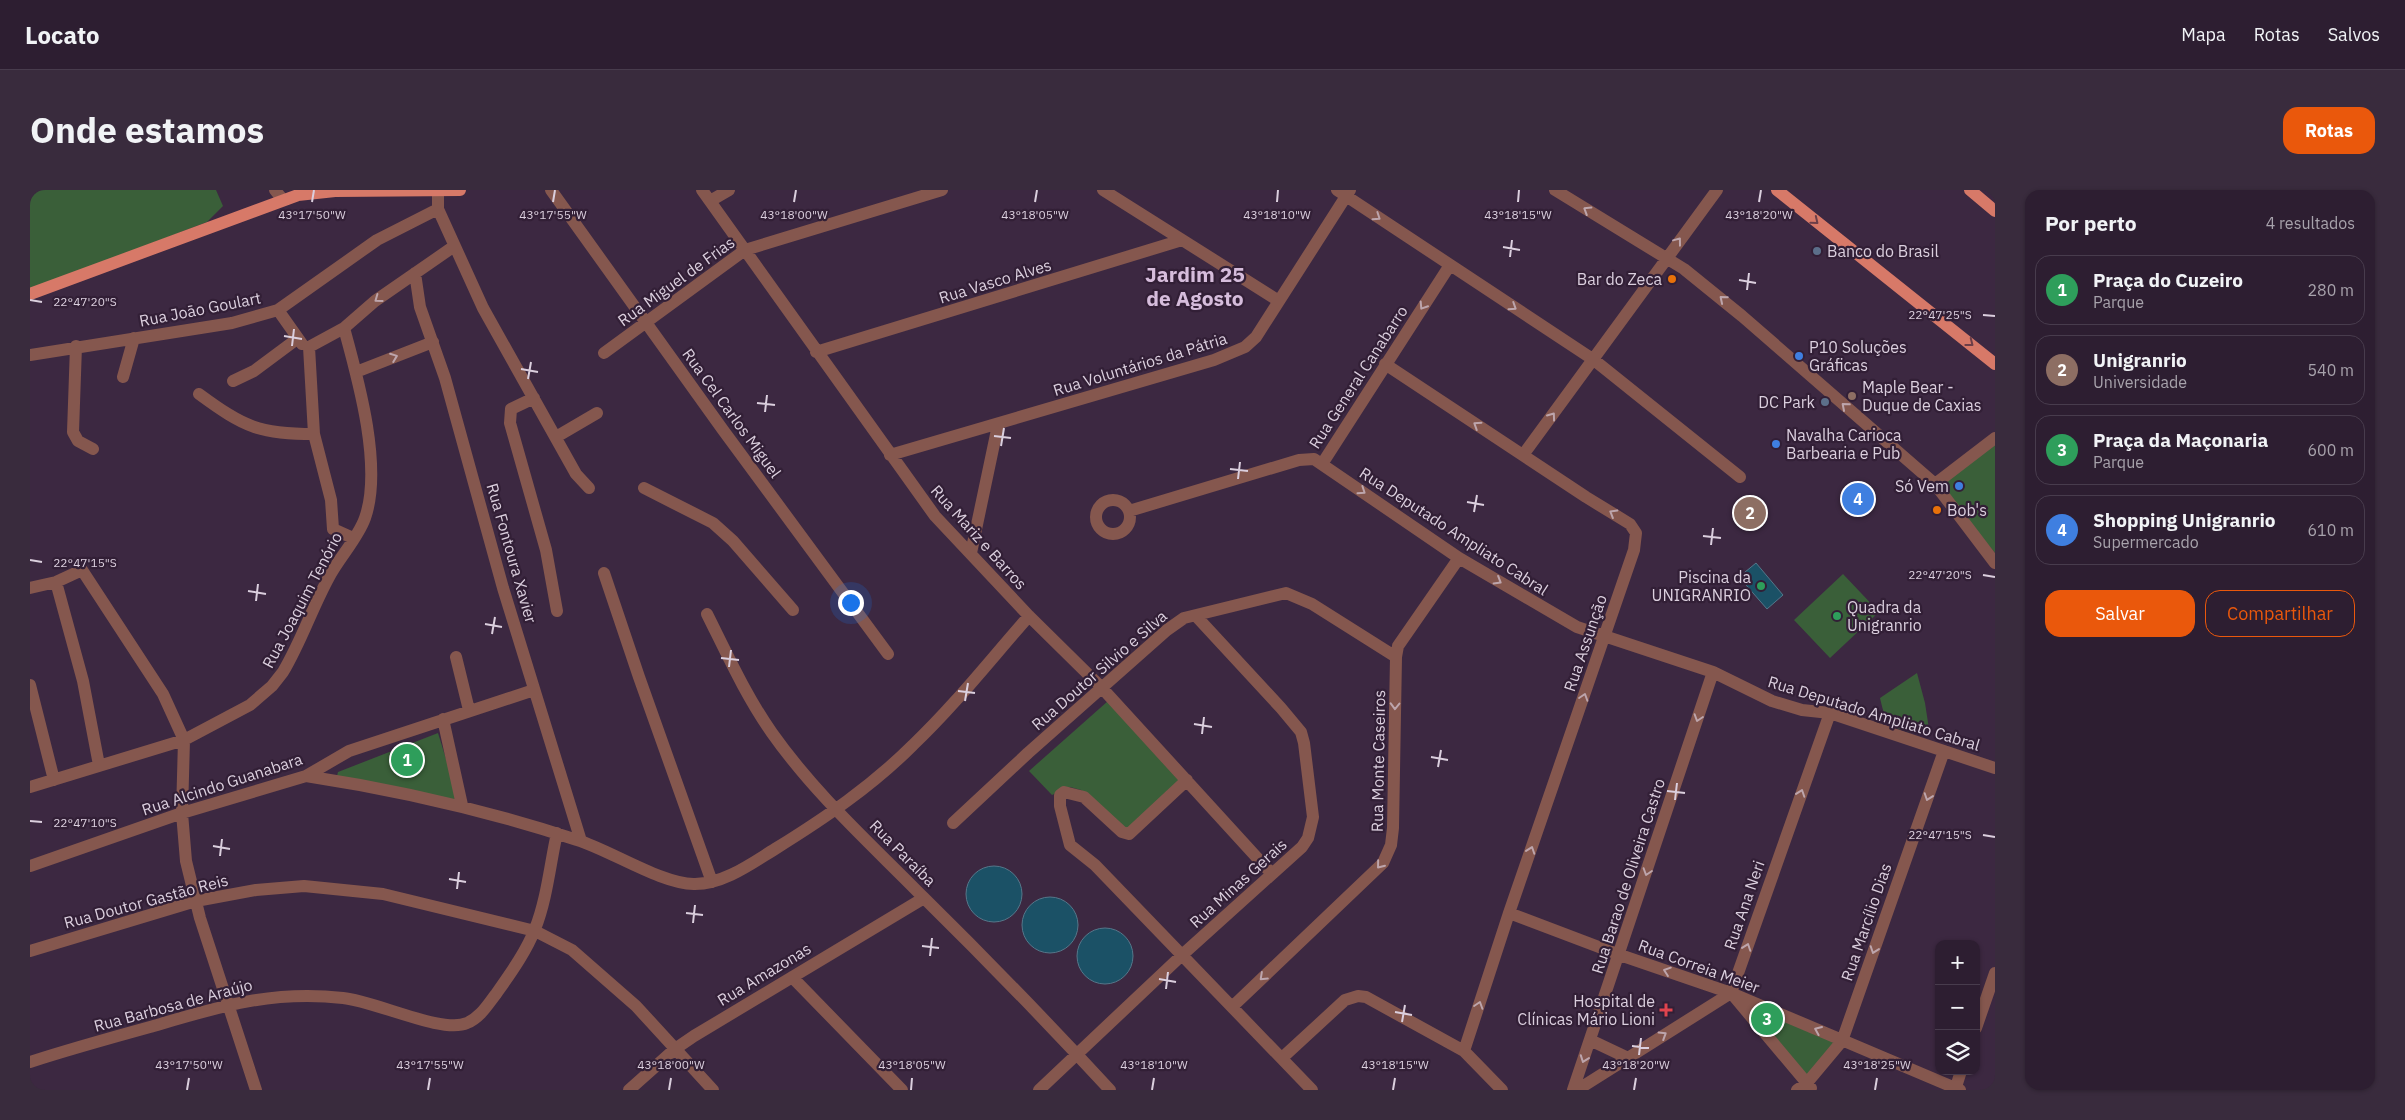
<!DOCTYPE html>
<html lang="pt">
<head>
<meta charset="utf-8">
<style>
	:root { --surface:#2d1e31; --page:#392b3d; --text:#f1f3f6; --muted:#a7a2ab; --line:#483c4d; --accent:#ea580c }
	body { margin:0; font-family:"IBM Plex Sans",sans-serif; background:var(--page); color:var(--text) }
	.controls { position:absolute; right:15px; bottom:15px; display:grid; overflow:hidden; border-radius:10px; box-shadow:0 1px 4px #0004 }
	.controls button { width:45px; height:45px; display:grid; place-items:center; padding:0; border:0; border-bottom:1px solid var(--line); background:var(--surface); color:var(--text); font:25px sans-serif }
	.you { position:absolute; left:820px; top:412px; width:18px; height:18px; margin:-12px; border:4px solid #fff; border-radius:50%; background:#1a73e8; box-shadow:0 0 0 8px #1a73e833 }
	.badge { display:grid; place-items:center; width:32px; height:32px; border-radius:50%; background:var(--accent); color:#fff; font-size:16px; font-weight:700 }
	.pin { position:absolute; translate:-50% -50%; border:2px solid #fff; box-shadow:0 1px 5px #0006 }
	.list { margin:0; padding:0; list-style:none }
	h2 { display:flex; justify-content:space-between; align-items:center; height:65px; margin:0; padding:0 20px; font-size:21px }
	h2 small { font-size:16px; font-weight:400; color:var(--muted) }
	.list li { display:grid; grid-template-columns:32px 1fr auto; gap:15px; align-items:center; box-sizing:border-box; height:70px; margin:0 10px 10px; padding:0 10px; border:1px solid var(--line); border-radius:15px }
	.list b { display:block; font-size:19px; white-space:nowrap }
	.list p { margin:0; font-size:16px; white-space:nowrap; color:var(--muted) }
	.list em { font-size:16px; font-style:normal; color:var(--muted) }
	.actions { display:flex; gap:10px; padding:15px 20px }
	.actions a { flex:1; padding:11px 0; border:1px solid var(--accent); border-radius:15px; text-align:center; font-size:18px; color:var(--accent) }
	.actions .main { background:var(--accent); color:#fff }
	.icon { flex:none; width:28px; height:28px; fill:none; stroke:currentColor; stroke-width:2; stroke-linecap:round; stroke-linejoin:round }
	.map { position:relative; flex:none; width:1965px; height:900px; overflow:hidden; border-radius:15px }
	header { display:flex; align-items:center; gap:30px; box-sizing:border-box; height:70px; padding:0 25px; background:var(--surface); border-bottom:1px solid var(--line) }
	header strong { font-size:24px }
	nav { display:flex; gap:28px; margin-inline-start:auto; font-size:18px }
	.intro { display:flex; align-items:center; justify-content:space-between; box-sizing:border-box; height:120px; padding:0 30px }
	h1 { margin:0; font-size:35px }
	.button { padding:12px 22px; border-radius:15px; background:var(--accent); color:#fff; font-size:18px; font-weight:700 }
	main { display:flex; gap:30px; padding:0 30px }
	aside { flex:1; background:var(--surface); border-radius:15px; box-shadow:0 1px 4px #0004 }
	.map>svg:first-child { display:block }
	.green { fill:#3a5f39 }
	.water { fill:#1b5166; stroke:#55778a }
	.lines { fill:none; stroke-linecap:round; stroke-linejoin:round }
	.minor { stroke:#85574e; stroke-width:12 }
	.major { stroke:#d77968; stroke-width:12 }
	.oneway { stroke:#bda5ac }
	.oneway2 { stroke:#6c3e48 }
	.ticks { fill:none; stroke:#dbcfde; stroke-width:2 }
	.service-dot { fill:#5c6f8a; stroke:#321f36; stroke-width:2 }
	.food-dot { fill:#e8710a; stroke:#321f36; stroke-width:2 }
	.shop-dot { fill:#3f7fe0; stroke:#321f36; stroke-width:2 }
	.education-dot { fill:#8d6e63; stroke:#321f36; stroke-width:2 }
	.leisure-dot { fill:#2e9e5b; stroke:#321f36; stroke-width:2 }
	.health-dot { fill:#e0444e; stroke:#321f36; stroke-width:2 }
	.labels { text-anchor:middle; stroke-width:4.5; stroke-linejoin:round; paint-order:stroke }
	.poi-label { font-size:16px; fill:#dbcfde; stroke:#321f36; text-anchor:start }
	.street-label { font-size:16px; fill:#dbcfde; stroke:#321f36 }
	.district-label { font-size:21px; font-weight:bold; fill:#d6bddc; stroke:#321f36 }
	.ticks-label { font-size:12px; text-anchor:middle; fill:#dbcfde; stroke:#321f36; stroke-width:4.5; stroke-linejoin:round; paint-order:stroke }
</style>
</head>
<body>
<header>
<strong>Locato</strong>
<nav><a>Mapa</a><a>Rotas</a><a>Salvos</a></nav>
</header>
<div class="intro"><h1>Onde estamos</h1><a class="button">Rotas</a></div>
<main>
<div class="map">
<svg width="1965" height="900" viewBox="0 0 1965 900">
	<rect width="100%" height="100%" fill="#3c2841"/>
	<!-- green -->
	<path class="green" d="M0,0H186L193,16L177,32L0,100Z
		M1965,250V363L1913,300L1914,294Z
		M1813,384L1849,422L1800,468L1764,430Z
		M1887,483L1895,513L1899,539L1892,545C1862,537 1857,540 1850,508Z
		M1078,511L1150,589L1097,641L1051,600L1040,597L1022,605L999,581Z
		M408,543L429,611L307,586L308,582Z
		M1699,807L1808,852L1775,891Z"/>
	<!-- water -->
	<path class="water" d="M1726,373L1753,405L1737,419L1709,387Z
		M936 704a28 28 0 1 1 56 0a28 28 0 1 1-56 0Z
		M992 735a28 28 0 1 1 56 0a28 28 0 1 1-56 0Z
		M1047 766a28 28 0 1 1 56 0a28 28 0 1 1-56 0Z"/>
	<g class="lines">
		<!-- minor -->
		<path class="minor" d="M245,0L253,10
			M521,0L693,240L858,464
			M672,0L905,326L999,426L1072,498L1241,683
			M1073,0L1249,111
			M1307,0L1564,170L1710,287
			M1525,0L1654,79L1712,126L1905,294L1965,373
			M408,2V19L453,118L546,284L559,298
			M680,11L699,0
			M385,83L390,117L415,188L473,398L551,651
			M248,120L272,154
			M46,156L43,242L48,251L63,259
			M279,157L284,244L301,310L303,339L323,348
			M279,157L314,138L345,111L423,57
			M786,162L1152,50
			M574,163L715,60L912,0
			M0,165L202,133L248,120L347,50L408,19
			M1355,174L1556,307L1600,334L1606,343L1604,360L1479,723L1434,861
			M326,182L403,152
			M93,187L104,148
			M203,191L224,181L267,149
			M169,204C214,237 229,244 284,244
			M504,208L481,219L480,233L516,360L527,421
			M526,247L567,223
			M860,265L1184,170L1215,157L1226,147L1320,0
			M1493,265L1687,0
			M1292,274L1420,75
			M1905,294L1965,248
			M614,298L683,333L703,351L763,420
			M1066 327a17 17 0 1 1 34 0a17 17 0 1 1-34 0Z
			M1099,321L1269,270L1284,269L1429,368L1547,437L1683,482L1742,511L1772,520L1800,523L1965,578
			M941,363L968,235
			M574,383L609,487L682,692
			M26,392L53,491L69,575
			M0,398L26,392L52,380L133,504L154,550L152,623L156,671L170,728L226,900
			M677,424C697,464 716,506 742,543C785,604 841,654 893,707C957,770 1019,834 1080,900
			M426,467L439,520
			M0,495L24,590
			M413,529L432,615
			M276,586C368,600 459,621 547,650C580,660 633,695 665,694C694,694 722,673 745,659C795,628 842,596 883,555C925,515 961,469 999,426
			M1157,590L1099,644L1092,642L1054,607L1034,602L1030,605V616L1040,655L1065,675L1282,900
			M0,597L154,550L220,515L242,496L253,482C271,452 282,418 299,387C309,368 328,348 335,328C353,277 328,189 314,138
			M923,633L998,563L1137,440L1154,428L1256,403L1282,414L1366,467
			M0,676L152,623L276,586L319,561L504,500
			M1479,723L1590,765L1701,803L1930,900
			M0,761L166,711L226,700L274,696L353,704L505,741L542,760L606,816L683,900
			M762,787L872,900
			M1702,804L1781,898
			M1202,817L1353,673L1361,655L1363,638L1366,467L1368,456L1429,368
			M1946,838L1965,783
			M1560,850L1598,868
			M1252,868L1315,810L1328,806L1336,807L1434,861L1472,900
			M0,872C40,859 80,848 120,837C188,817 240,800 313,808C345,811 412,844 437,833C450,828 458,814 466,804C480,784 496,762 505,739C517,709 520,674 527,643
			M599,900L645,859L664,846L894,708
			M1009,900L1151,766L1272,657L1278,648L1283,627L1274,553L1271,542L1251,518L1166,426
			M1543,900L1683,482
			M1547,900L1701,803L1800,523
			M1767,900L1776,894L1812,851L1914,561
			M1925,900L1931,881"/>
		<!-- major -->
		<path class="major" d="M1747,0L1965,174
			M1940,0L1965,21
			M0,104L268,5L305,1L430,0"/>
	</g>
	<!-- one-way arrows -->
	<defs><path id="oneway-chevron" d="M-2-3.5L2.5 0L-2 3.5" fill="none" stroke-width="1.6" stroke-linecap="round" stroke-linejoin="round" transform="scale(1.25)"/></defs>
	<g class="oneway">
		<use href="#oneway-chevron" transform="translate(1557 20) rotate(-148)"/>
		<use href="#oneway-chevron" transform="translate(1347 27) rotate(34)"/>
		<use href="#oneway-chevron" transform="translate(1648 51) rotate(-53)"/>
		<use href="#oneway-chevron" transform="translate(348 109) rotate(144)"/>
		<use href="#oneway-chevron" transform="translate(1693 109) rotate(-140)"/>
		<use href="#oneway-chevron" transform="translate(1393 116) rotate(123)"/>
		<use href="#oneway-chevron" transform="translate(1483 117) rotate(33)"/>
		<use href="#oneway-chevron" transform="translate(364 167) rotate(-21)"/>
		<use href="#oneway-chevron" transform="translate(1815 216) rotate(-139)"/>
		<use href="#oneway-chevron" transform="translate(1522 226) rotate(-54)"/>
		<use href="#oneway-chevron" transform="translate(1447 235) rotate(-147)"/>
		<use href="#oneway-chevron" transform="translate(1332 301) rotate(34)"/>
		<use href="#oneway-chevron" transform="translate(1583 323) rotate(-149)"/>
		<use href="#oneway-chevron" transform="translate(1468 391) rotate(31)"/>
		<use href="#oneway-chevron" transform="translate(1554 507) rotate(-72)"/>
		<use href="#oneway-chevron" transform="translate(1365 516) rotate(91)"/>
		<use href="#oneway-chevron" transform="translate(1668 528) rotate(108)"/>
		<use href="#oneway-chevron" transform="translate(1771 603) rotate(-71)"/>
		<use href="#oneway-chevron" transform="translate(1898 607) rotate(109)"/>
		<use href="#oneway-chevron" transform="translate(1501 660) rotate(-71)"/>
		<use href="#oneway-chevron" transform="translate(1350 675) rotate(129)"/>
		<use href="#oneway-chevron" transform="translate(1617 682) rotate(108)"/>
		<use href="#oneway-chevron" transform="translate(1717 757) rotate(-71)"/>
		<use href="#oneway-chevron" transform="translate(1844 760) rotate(109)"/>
		<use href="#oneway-chevron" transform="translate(1637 781) rotate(-161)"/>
		<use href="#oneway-chevron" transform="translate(1233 787) rotate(137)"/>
		<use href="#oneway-chevron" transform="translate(1449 815) rotate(-72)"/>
		<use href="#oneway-chevron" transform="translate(1788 840) rotate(-157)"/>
		<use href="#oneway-chevron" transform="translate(1633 845) rotate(-32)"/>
		<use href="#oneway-chevron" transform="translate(1554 869) rotate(110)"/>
	</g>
	<g class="oneway2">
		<use href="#oneway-chevron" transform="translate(1785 31) rotate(39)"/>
		<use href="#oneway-chevron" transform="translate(1940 153) rotate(38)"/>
	</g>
	<!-- ticks -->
	<path class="ticks" d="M282,12L284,0M523,12L525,0M764,12L766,0M1005,12L1007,0M1247,12L1248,0M1488,12L1489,0M1729,12L1731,0M1473,57L1490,60M1480,67L1482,50M1709,90L1726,93M1717,100L1719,83M0,110L12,112M1953,125L1965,126M254,146L272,149M262,156L264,139M491,179L508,182M498,189L501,172M727,213L745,215M735,222L737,205M964,246L981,248M971,256L974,238M1200,279L1218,281M1208,289L1210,272M1437,312L1454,315M1444,322L1447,305M1673,346L1691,348M1681,355L1683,338M0,370L12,372M1953,385L1965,387M218,401L236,404M226,411L228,394M455,434L472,437M462,444L465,427M691,468L709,470M699,477L701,460M928,501L945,503M935,511L938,493M1164,534L1182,537M1172,544L1174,527M1401,567L1418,570M1408,577L1411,560M1637,601L1655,603M1645,610L1647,593M0,631L12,632M1953,645L1965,647M183,656L200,659M190,666L192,649M419,689L436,692M427,699L429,682M656,723L673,725M663,733L665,715M892,756L909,758M900,766L902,748M1129,789L1146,792M1136,799L1138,782M1365,822L1382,825M1372,832L1375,815M1602,856L1619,858M1609,865L1611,848M157,900L159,888M398,900L400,888M639,900L641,888M881,900L882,888M1122,900L1124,888M1363,900L1365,888M1604,900L1606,888M1845,900L1847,888"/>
	<!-- markers -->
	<g class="service-dot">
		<circle cx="1787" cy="61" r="5"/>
		<circle cx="1795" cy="212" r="5"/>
	</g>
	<g class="food-dot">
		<circle cx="1642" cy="89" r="5"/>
		<circle cx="1907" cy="320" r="5"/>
	</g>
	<g class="shop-dot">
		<circle cx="1769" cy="166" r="5"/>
		<circle cx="1746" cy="254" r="5"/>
		<circle cx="1929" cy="296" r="5"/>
	</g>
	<circle class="education-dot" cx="1822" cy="206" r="5"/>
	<g class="leisure-dot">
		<circle cx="1731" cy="396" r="5"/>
		<circle cx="1807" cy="426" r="5"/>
	</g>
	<path class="health-dot" d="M1633.5 812.5h5v5h5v5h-5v5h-5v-5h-5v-5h5z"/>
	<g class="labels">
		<!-- poi labels -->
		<g class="poi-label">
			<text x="1797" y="67">Banco do Brasil</text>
			<text x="1632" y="95" text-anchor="end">Bar do Zeca</text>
			<text x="1779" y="163">P10 Soluções<tspan x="1779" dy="18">Gráficas</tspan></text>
			<text x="1832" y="203">Maple Bear -<tspan x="1832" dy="18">Duque de Caxias</tspan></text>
			<text x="1785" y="218" text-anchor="end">DC Park</text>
			<text x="1756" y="251">Navalha Carioca<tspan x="1756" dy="18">Barbearia e Pub</tspan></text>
			<text x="1919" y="302" text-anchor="end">Só Vem</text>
			<text x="1917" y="326">Bob's</text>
			<text x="1721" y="393" text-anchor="end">Piscina da<tspan x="1721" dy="18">UNIGRANRIO</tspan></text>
			<text x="1817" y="423">Quadra da<tspan x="1817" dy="18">Unigranrio</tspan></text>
			<text x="1625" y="817" text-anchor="end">Hospital de<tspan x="1625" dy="18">Clínicas Mário Lioni</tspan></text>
		</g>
		<!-- street labels -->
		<g class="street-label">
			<text transform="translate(646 91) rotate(-36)" y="6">Rua Miguel de Frias</text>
			<text transform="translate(965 91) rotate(-17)" y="6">Rua Vasco Alves</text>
			<text transform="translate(170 119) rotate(-11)" y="6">Rua Joāo Goulart</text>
			<text transform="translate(1110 174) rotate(-17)" y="6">Rua Voluntários da Pátria</text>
			<text transform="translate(1328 187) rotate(-57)" y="6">Rua General Canabarro</text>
			<text transform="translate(702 223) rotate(54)" y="6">Rua Cel Carlos Miguel</text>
			<text transform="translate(1424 341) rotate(33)" y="6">Rua Deputado Ampliato Cabral</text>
			<text transform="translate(949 347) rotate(48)" y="6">Rua Mariz e Barros</text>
			<text transform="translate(482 363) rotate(74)" y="6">Rua Fontoura Xavier</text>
			<text transform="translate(272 410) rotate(-62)" y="6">Rua Joaquim Tenório</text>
			<text transform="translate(1555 453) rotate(-71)" y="6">Rua Assunção</text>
			<text transform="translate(1069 480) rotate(-41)" y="6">Rua Doutor Silvio e Silva</text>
			<text transform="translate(1844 523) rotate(17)" y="6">Rua Deputado Ampliato Cabral</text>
			<text transform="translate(1348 571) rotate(-89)" y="6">Rua Monte Caseiros</text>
			<text transform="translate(192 594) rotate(-18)" y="6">Rua Alcindo Guanabara</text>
			<text transform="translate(873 663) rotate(45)" y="6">Rua Paraíba</text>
			<text transform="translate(1598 686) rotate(-72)" y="6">Rua Barao de Oliveira Castro</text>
			<text transform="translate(1208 693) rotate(-42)" y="6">Rua Minas Gerais</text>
			<text transform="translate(116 711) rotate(-15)" y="6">Rua Doutor Gastão Reis</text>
			<text transform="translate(1714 715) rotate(-71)" y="6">Rua Ana Neri</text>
			<text transform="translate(1836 732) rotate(-71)" y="6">Rua Marcílio Dias</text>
			<text transform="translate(1669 776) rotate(20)" y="6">Rua Correia Meier</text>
			<text transform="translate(734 784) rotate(-31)" y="6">Rua Amazonas</text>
			<text transform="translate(143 815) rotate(-15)" y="6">Rua Barbosa de Araújo</text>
		</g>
		<!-- district labels -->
		<g class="district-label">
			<text x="1165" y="92">Jardim 25<tspan x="1165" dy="24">de Agosto</tspan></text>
		</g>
	</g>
	<g class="ticks-label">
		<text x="282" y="29">43°17'50"W</text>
		<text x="523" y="29">43°17'55"W</text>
		<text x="764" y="29">43°18'00"W</text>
		<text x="1005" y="29">43°18'05"W</text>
		<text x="1247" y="29">43°18'10"W</text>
		<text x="1488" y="29">43°18'15"W</text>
		<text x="1729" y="29">43°18'20"W</text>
		<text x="55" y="116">22°47'20"S</text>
		<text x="1910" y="129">22°47'25"S</text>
		<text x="55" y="377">22°47'15"S</text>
		<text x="1910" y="389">22°47'20"S</text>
		<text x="55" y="637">22°47'10"S</text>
		<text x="1910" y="649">22°47'15"S</text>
		<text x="159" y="879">43°17'50"W</text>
		<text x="400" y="879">43°17'55"W</text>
		<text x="641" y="879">43°18'00"W</text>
		<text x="882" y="879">43°18'05"W</text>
		<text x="1124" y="879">43°18'10"W</text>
		<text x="1365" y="879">43°18'15"W</text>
		<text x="1606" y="879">43°18'20"W</text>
		<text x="1847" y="879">43°18'25"W</text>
	</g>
</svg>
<div class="controls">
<button>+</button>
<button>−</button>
<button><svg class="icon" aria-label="layers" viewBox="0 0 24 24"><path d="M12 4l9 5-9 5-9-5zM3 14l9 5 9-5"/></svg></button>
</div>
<div class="you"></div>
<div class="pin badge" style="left:377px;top:570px;background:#2e9e5b">1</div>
<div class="pin badge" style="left:1720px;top:323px;background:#8d6e63">2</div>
<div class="pin badge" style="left:1737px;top:829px;background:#2e9e5b">3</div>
<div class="pin badge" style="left:1828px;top:309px;background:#3f7fe0">4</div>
</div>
<aside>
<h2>Por perto<small>4 resultados</small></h2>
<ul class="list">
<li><span class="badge" style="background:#2e9e5b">1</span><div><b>Praça do Cuzeiro</b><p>Parque</p></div><em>280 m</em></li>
<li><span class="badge" style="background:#8d6e63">2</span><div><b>Unigranrio</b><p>Universidade</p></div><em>540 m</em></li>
<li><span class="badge" style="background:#2e9e5b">3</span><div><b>Praça da Maçonaria</b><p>Parque</p></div><em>600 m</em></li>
<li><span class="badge" style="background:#3f7fe0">4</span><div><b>Shopping Unigranrio</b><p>Supermercado</p></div><em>610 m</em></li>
</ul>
<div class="actions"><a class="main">Salvar</a><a>Compartilhar</a></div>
</aside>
</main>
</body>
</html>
